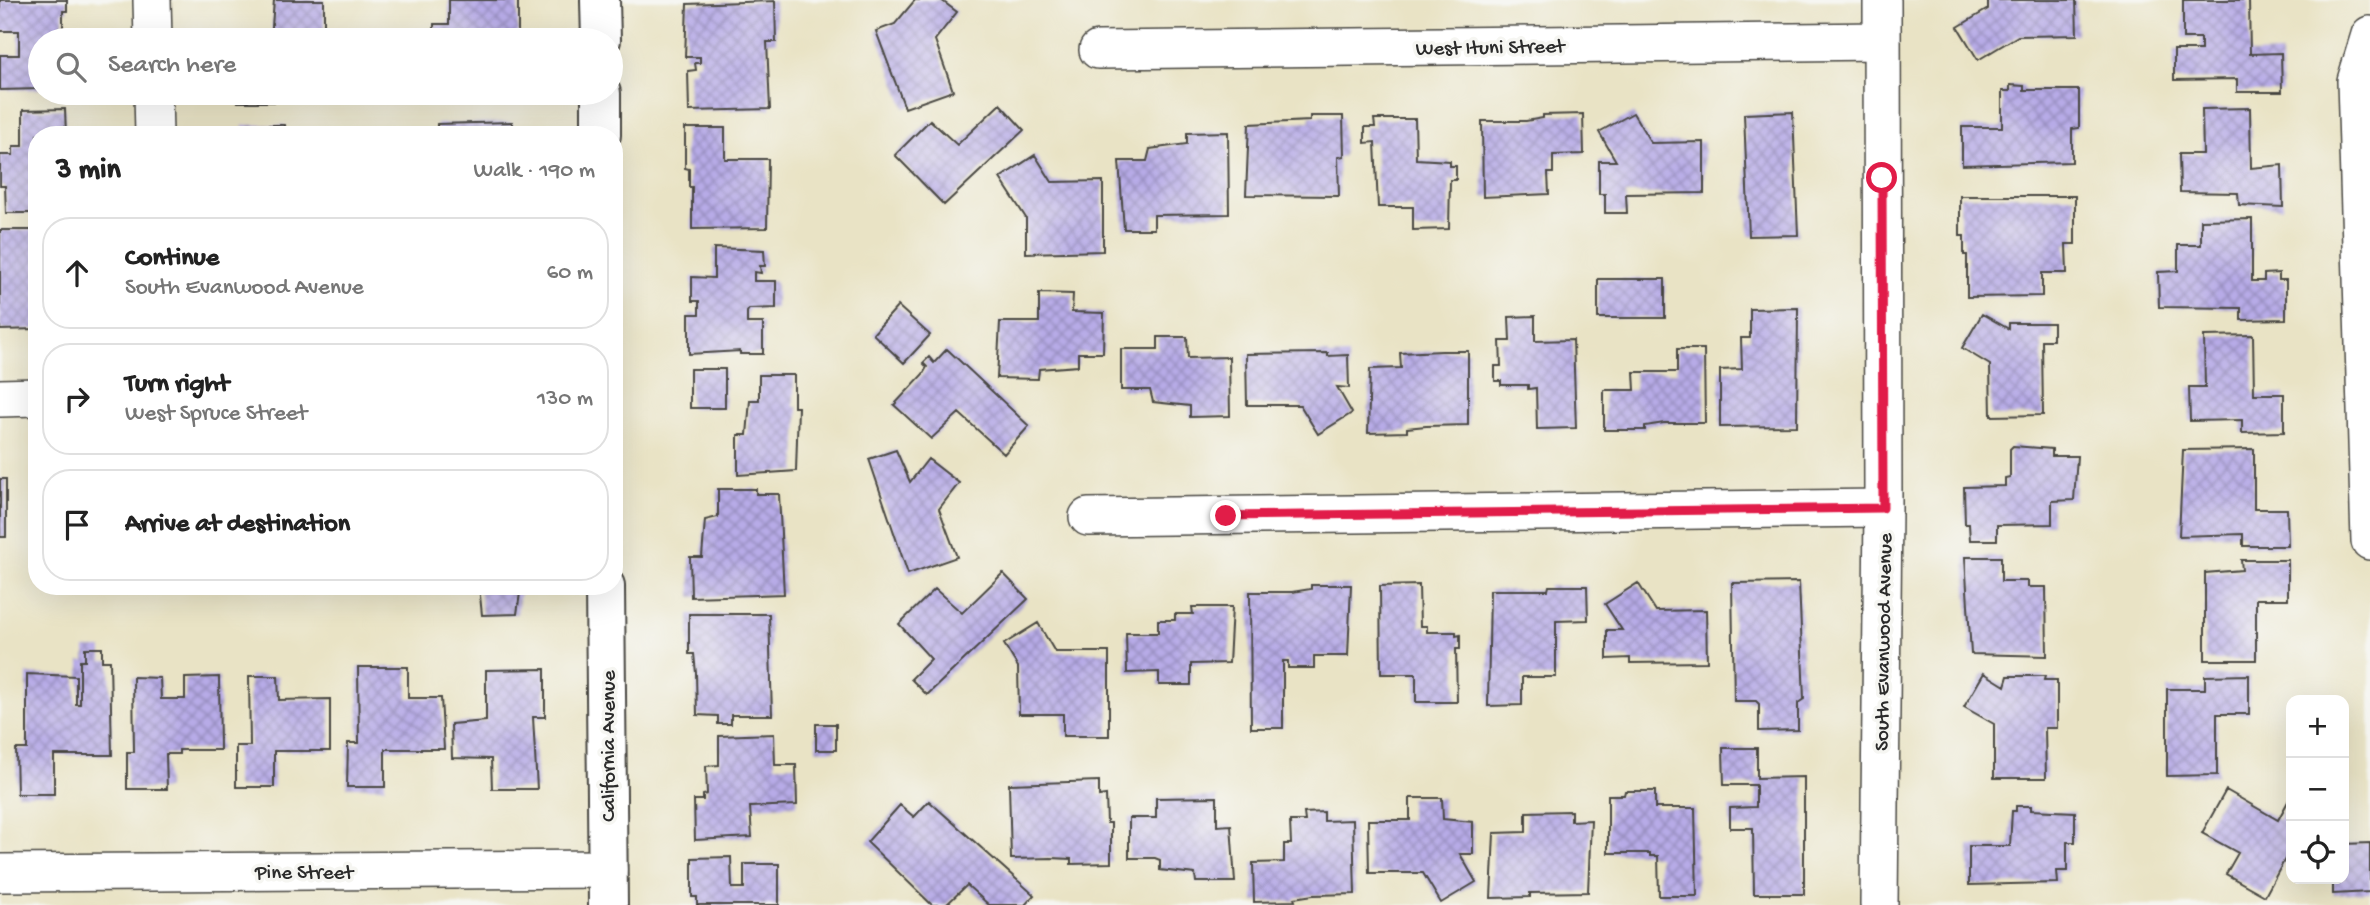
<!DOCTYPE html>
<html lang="en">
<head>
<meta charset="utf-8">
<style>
	:root { --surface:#fff; --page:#f6f6f6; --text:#222; --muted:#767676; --line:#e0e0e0 }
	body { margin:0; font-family:"Gochi Hand",sans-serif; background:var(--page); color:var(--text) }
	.controls { position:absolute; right:21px; bottom:21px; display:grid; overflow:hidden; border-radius:14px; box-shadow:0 7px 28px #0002 }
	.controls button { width:63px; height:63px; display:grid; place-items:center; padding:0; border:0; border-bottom:2px solid var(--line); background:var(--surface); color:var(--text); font:35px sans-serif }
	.stop { position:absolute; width:21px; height:21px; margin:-16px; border:5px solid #e11d48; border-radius:50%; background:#fff }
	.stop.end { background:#e11d48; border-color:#fff; box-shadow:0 2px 7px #0008 }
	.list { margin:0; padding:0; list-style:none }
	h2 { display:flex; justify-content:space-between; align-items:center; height:91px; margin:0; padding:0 28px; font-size:30px }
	h2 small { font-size:23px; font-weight:400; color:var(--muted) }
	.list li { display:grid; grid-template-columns:46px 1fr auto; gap:21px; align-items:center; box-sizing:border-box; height:112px; margin:0 14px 14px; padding:0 14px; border:2px solid var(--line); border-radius:28px }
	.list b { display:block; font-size:26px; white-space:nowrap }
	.list p { margin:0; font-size:23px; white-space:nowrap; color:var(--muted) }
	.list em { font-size:23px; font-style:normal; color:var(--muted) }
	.icon { flex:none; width:38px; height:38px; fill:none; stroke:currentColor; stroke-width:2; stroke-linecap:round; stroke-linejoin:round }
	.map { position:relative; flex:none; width:2370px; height:905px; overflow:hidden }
	.search { position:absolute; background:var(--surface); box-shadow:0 7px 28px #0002; left:28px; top:28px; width:595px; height:77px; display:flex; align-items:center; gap:18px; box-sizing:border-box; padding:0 24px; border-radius:38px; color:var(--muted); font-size:26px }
	.panel { position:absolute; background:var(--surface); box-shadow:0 7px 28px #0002; left:28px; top:126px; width:595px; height:469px; border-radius:28px }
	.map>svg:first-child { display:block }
	.building { fill:url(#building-cross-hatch) }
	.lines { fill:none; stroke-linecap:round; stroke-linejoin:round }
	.street-casing { stroke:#484742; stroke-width:40 }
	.secondary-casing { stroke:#484742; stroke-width:42 }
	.street { stroke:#fff; stroke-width:37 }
	.secondary { stroke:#fff; stroke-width:38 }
	.route { stroke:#e11d48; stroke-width:9 }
	.labels { text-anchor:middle; stroke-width:7; stroke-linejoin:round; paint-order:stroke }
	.street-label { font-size:21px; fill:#2b2b2b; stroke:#f6f6f2 }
</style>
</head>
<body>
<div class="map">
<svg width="2370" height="905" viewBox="0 0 2370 905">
	<defs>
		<pattern id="building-cross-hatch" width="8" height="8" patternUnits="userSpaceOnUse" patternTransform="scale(1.75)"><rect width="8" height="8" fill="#b7abe7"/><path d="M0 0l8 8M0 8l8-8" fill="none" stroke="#958bbb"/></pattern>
	</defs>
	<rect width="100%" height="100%" fill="#f6f6f2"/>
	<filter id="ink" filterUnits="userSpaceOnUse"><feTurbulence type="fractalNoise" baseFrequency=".0143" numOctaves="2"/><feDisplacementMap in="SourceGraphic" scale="14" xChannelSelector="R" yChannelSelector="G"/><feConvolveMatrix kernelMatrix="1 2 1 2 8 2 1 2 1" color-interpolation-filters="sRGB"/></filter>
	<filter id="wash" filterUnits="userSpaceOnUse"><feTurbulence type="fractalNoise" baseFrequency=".00686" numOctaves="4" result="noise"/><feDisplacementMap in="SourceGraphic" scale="28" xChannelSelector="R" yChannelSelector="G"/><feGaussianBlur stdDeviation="1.57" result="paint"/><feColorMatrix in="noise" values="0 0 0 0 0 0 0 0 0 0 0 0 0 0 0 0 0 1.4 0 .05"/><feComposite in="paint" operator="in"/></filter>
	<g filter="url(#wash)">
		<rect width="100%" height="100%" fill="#e9e3c5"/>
		<g id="blocks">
			<!-- building -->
			<path class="building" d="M0,0H67V11H63V40H40V89L0,90V55H19V31H0Z
				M274,0H324V37H338V40H271Z
				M449,0H518V40H434V24H449Z
				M915,0H941L957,12L935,40L953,91L905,108L876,31L895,24Z
				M1988,0H2076L2077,35L2018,36L1978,60L1958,27L1988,9Z
				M2183,0H2249L2250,54L2281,53L2282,92H2237V79L2174,80V50H2201V38H2183Z
				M775,1L776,42H767L770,109L689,111L688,71L696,70L695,63H700V57H685L687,4Z
				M2010,85L2024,86V90H2079V128L2072,129V162L1962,165V127H2002V91H2010Z
				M239,93H282V102H238Z
				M470,93H512V100H470Z
				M1000,104L1024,130L944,205L895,155L930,120L957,145Z
				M2250,108L2251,168L2282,165L2283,207L2239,205L2238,193L2180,192L2179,154H2203L2202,109Z
				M65,109L66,135H37V213H6L5,186H0V155H13V146H23V110Z
				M1793,112L1798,235L1749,236L1744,114Z
				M1633,113L1651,143L1704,142V193L1626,194L1627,213H1605V194H1599V161H1616L1599,132Z
				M1583,114L1584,154L1553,155V173H1548L1549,194L1483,197L1482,121H1526L1543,118V115Z
				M1310,116H1343L1344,156L1338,157L1339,196L1246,195L1249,124L1310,121Z
				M1374,119H1415L1416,159L1450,161V166H1456V180H1450L1449,229L1413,230V207H1378L1375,142L1365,143V127H1375Z
				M512,122V135H437V124Z
				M243,125H285L286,135H244Z
				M685,128H725V159H768L767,228L692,229V187H689V169L685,168Z
				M1228,132L1229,214L1154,215V229H1124L1119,161H1147L1150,149L1187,144V133Z
				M1035,155L1052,182L1103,181V251L1026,253V218L1000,178Z
				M1960,196H2075V244H2066L2067,273H2042V296L1967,297V255H1964V236H1960Z
				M2252,219V281H2264V274L2279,273V280H2286V319L2241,320V308L2159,307L2158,272L2178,271V245H2201V220Z
				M0,230H37V329L0,330Z
				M714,248L764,250L765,266H760L761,273L754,272V281H776V308L749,309L747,312V323H763V354H740V351L689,354V314H699V301H692V277L714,278Z
				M1598,279H1665V318H1598Z
				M1039,293L1073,294L1072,312L1104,313L1103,353H1078V366L1039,369L1038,379L997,378L1000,322H1039Z
				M898,306L930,335L904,363L873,334Z
				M1798,308L1797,426L1720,427V370L1742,369L1741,338H1750V309Z
				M1982,314L2009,329V323H2053V340H2042L2043,415L1991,416L1990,365L1962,348Z
				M1535,316V341L1573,340L1576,428L1537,429L1536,388L1528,389V385H1501V381H1495V366H1501L1500,341H1510L1509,317Z
				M2253,335L2254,394H2284V432L2242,433V420L2190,421L2189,387H2205L2204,336Z
				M1158,337H1187L1188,358L1229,357L1230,416L1190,417V406L1153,402L1150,390H1121V349H1158Z
				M947,349L1029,426L1004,454L959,413L931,439L894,405L923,374L927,367L923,363L929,357L934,363Z
				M1677,349H1704L1705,423H1664L1645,426V430H1604V390H1635L1634,372H1677Z
				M1442,351H1468V425L1426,426L1407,428V432L1368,433L1370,369L1401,368L1400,353Z
				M1328,353V356L1348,355L1349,388L1337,387L1352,413L1318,434L1300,405H1247L1246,354Z
				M690,369H725V408H690Z
				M759,375H794V407H798L796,471L738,475V435H747L750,400H759Z
				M2013,446L2052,449V456H2077L2074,500L2052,501V524L1997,525V540H1970L1969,524H1965L1964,487L2005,486V478L2010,477V449Z
				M2254,449V509H2287L2288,546H2243V534L2179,536L2183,450Z
				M896,450L910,482L928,459L959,483L939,509L957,557L908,574L869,459Z
				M0,479H6V537H0Z
				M718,489H756V494H779L784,594L691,597L690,557H702L705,520L718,517Z
				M33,494H37V537H33Z
				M1965,557H2001V581H2028V587H2046L2047,656L1971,654Z
				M2241,560H2288V599H2256V660H2205V573L2242,570Z
				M1003,573L1028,599L927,695L911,679L931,659L899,624L935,589L962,613Z
				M1799,582L1804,699L1798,703V730L1759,731V704L1756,701H1734L1732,583Z
				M1638,583L1656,611L1706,610L1707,662L1630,663V658L1607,659V630H1622L1605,604Z
				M1311,585H1351L1348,656H1314V668H1288V661H1283V728H1251L1250,592H1292L1311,589Z
				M1419,585L1420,626H1427V632H1456V636L1460,635V649H1456L1457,702H1416V674H1381L1380,586Z
				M479,586H521L517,614L482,615Z
				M1549,586H1587L1588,620L1556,621V677H1522V705L1488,706L1490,590H1548Z
				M1192,607H1232L1229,663L1191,664V685H1159V672L1127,673L1126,633H1158V620H1175V614H1193Z
				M689,614H769L772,715H731V724H718V716L697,715L696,673L694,654H689Z
				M1038,623L1055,652H1109V736H1063V714H1019L1018,667L1004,644Z
				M85,648H102V661H110L112,755H54V794H17L16,749H27V674L76,676V704H80V661H85Z
				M358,667H408V698H441L444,749H385V787H347L348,743H359Z
				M545,669V717H533L537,789H492L491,759L452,758L451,724L486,721V670Z
				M1984,673L2005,686L2008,676H2045L2044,680H2057V728H2045L2046,778H1994V724L1964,707Z
				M2249,675V714H2217V775L2167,776V689H2205V676Z
				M249,676H278L279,700L330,699V751H274V787H236V746H250Z
				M133,677L160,678L161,699H185V678L219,677L220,750H179V754H166L167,789H127V752H134Z
				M816,724H836V750H816Z
				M774,734L775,765H796L797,805L750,807L752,837L695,840L694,800H703V795L707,794L706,766L719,765V736Z
				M1723,748H1757V778L1804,777V894H1754L1753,828H1730V808L1756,807V785H1724Z
				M1099,781V796L1106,795L1107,823H1111V863L1071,864V859L1051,858L1011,859L1009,784Z
				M2226,790L2278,820L2291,796V848L2265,896L2226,874L2238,853L2202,833Z
				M1625,791H1655V808H1695L1697,896H1659L1658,856H1650V853H1608V795H1624Z
				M1217,797V826L1231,825L1235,882H1196L1195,874L1160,870V860L1155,858H1129V818H1156V798Z
				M1410,798H1442L1443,819L1473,822V854H1460L1476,882L1441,903L1423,873H1369L1368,820H1410Z
				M929,801L1034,895L1025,905H989L967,885L946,905H932L867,842L900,805L914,817Z
				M2016,806H2031V810L2075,812V842H2067V871H2057L2058,883L1969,885V846H2010L2012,811H2016Z
				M1571,811V821L1591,820L1588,892L1530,893V897L1491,898L1494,833L1526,832V812Z
				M1324,812V821L1353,820L1355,894L1313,895L1294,898L1295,901L1254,902L1253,863L1284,862V844H1291L1290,821H1305L1304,813Z
				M2370,843V892L2333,894V879H2344V844Z
				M731,857L732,888H744V864H779V905H697V897H692V858Z"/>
		</g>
	</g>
	<g filter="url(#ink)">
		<use href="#blocks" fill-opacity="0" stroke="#484742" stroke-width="2"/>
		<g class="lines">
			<defs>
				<path id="street" d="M152,0L153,40
					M2370,35L2356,81L2370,541
					M1098,50L1882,41
					M153,93L154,135
					M0,398L37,397
					M1088,517L1883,508
					M0,873L608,869
					M1879,905L1883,508L1882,0"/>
				<path id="secondary" d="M600,0L601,40
					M601,93V135
					M605,586L608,905"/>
			</defs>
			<!-- street casing -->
			<use href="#street" class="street-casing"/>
			<!-- secondary casing -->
			<use href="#secondary" class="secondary-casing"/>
			<!-- street -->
			<use href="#street" class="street"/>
			<!-- secondary -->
			<use href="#secondary" class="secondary"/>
		</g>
	</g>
	<g class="lines" filter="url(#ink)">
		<!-- route -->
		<path class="route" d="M1226,516L1883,508L1882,178"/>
	</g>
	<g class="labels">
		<!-- street labels -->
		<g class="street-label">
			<text transform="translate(1490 46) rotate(-1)" y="7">West Ituni Street</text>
			<text transform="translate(1882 642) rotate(-89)" y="7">South Evanwood Avenue</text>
			<text transform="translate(607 746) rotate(-90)" y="7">California Avenue</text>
			<text x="304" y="878">Pine Street</text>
		</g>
	</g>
</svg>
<div class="controls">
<button>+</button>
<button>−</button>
<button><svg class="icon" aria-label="locate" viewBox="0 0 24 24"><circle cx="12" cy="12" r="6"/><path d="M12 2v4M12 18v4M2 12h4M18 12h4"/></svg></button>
</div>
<div class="stop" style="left:1882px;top:178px"></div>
<div class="stop end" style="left:1226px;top:516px"></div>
<div class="search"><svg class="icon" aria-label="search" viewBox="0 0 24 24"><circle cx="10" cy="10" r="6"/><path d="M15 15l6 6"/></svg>Search here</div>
<section class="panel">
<h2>3 min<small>Walk · 190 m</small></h2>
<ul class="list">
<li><svg class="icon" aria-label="ahead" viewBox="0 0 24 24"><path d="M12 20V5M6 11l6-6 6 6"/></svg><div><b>Continue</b><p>South Evanwood Avenue</p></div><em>60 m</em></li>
<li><svg class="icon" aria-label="right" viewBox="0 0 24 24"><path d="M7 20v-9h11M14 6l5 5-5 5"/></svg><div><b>Turn right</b><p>West Spruce Street</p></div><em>130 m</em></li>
<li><svg class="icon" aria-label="arrive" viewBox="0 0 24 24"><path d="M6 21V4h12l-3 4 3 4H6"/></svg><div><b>Arrive at destination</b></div></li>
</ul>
</section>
</div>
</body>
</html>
